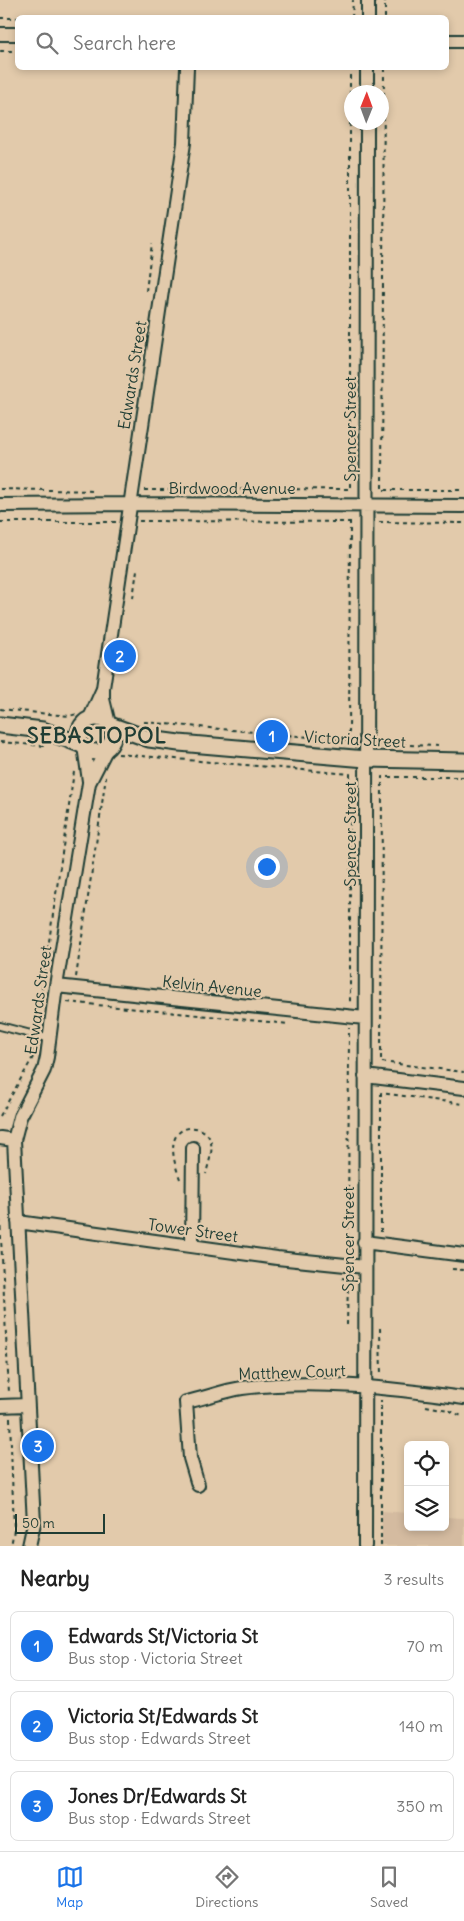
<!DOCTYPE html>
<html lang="en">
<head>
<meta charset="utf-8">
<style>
	:root { --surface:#fff; --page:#f6f6f6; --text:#222; --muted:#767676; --line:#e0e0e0; --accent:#1a73e8 }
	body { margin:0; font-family:Delius,sans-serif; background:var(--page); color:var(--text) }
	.controls { position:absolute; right:15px; bottom:15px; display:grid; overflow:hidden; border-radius:8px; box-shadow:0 2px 8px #0003 }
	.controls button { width:45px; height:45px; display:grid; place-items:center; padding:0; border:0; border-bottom:1px solid var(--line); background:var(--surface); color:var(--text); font:25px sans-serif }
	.compass { position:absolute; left:344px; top:85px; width:45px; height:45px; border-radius:50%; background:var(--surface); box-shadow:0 2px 8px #0003; rotate:1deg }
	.scale { position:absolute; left:15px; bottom:12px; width:90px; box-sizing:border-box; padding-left:5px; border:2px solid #1f3d34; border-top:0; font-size:14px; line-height:18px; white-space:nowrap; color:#1f3d34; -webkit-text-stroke:4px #e2caab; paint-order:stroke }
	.you { position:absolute; left:266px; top:866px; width:18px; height:18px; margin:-12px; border:4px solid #fff; border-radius:50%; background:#1a73e8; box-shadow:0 0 0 8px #1a73e833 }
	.badge { display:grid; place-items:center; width:32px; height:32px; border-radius:50%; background:var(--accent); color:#fff; font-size:16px; font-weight:700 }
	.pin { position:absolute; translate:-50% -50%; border:2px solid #fff; box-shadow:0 1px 5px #0006 }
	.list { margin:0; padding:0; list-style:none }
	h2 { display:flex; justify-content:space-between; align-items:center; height:65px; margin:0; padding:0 20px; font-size:21px }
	h2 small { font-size:16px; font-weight:400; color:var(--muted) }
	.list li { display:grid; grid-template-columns:32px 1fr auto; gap:15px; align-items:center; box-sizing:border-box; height:70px; margin:0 10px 10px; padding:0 10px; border:1px solid var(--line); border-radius:8px }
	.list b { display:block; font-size:19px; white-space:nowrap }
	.list p { margin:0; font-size:16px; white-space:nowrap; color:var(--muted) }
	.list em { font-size:16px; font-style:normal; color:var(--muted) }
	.icon { flex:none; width:28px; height:28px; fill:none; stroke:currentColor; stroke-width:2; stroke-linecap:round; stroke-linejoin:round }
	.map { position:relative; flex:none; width:464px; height:1546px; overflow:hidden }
	.search { position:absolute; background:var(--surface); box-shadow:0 2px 8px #0003; left:15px; right:15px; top:15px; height:55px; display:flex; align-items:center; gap:12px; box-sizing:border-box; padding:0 18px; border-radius:8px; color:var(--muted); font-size:19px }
	.sheet { height:305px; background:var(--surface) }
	nav { display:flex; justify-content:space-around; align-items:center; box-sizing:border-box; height:70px; border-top:1px solid var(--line); background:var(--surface); font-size:14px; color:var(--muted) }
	nav a { display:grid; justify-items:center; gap:2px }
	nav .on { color:var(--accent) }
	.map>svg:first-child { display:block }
	.built { fill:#d4bba0 }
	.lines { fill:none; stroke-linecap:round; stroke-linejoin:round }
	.service-casing { stroke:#1f3d34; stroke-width:10 }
	.minor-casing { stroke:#1f3d34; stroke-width:16 }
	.tertiary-casing { stroke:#1f3d34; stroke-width:19 }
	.path { stroke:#1f3d34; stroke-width:2; stroke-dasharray:4 4; stroke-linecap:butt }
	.service { stroke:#e2caab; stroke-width:6 }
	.minor { stroke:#e2caab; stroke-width:12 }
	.tertiary { stroke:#e2caab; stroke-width:15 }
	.labels { text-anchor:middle; stroke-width:4.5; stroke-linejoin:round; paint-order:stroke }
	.street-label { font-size:16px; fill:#1f3d34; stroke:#e2caab }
	.district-label { font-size:21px; font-weight:bold; letter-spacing:1px; fill:#1f3d34; stroke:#e2caab }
</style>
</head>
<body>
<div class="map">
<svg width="464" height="1546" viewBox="0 0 464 1546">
	<rect width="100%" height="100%" fill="#e2caab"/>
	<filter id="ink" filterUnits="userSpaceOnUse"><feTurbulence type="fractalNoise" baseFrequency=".02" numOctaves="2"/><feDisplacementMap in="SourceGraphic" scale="10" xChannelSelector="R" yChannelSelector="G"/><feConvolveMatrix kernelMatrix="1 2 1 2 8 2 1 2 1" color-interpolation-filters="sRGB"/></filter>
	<g filter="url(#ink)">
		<!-- built -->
		<path class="built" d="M382,1511L408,1513V1527H445V1517L464,1518V1546H382Z"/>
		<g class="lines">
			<defs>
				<path id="service" d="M0,1026L50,1039"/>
				<path id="minor" d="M368,18V0
					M0,34H18
					M446,41H464
					M367,92V68
					M0,505L129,504L464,506
					M89,720L102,691
					M109,724L103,699V688L184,143L187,68
					M84,746L89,781
					M56,986L365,1018
					M365,1076L464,1088
					M0,1138L14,1140
					M18,1222L277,1258L365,1267
					M364,1242L464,1255
					M192,1246L193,1148
					M0,1406L27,1405
					M198,1485L190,1458L186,1402C205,1398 223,1391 242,1388C316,1379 391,1388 464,1398
					M29,1546L34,1523L14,1140L20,1117L44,1070L47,1057L56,986L89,783L107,748
					M365,1546L367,122"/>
				<path id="tertiary" d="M79 735a17 17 0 1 1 34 0a17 17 0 1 1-34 0Z
					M0,725L43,730L82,745
					M110,725L149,739L179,743L366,759L464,761"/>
			</defs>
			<!-- service casing -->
			<use href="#service" class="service-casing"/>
			<!-- minor casing -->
			<use href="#minor" class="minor-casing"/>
			<!-- tertiary casing -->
			<use href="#tertiary" class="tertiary-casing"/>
			<!-- path -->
			<path class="path" d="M0,18H18
				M352,18L353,0
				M385,18V0
				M0,51H18
				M384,68L382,490H464
				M146,291L152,243
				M0,489L95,491
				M144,490L350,489V68
				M139,521L354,522
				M0,522H117
				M379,522L464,523
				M133,598L137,570
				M0,709L69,716L77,714
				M144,722L353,741
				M349,741L350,522
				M0,742L45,746
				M378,744L441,746
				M118,754L350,774V1003
				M464,777H382L381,1062L464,1072
				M76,977L106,777
				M42,989L74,772
				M67,1002L289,1024
				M0,1116L33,1057L35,1044
				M180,1179C176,1168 171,1153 174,1141C179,1122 208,1124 211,1143C213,1153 208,1164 206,1174
				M0,1219L9,1393
				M381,1232V1093L464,1104
				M348,1253L349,1028
				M452,1269L464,1270
				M342,1278L348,1279L347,1325
				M380,1328L381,1376
				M426,1406L448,1410L464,1417
				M10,1418L14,1530L11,1546
				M381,1546V1400"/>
			<!-- service -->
			<use href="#service" class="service"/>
			<!-- minor -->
			<use href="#minor" class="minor"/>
			<!-- tertiary -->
			<use href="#tertiary" class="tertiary"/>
		</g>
	</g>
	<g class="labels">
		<!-- street labels -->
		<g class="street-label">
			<text transform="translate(132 375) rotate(-81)" y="6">Edwards Street</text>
			<text transform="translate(350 429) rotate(-90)" y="6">Spencer Street</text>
			<text x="232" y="494">Birdwood Avenue</text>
			<text transform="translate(355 739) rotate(3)" y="6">Victoria Street</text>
			<text transform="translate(350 834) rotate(-90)" y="6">Spencer Street</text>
			<text transform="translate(212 986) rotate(6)" y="6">Kelvin Avenue</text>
			<text transform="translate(38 1000) rotate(-82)" y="6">Edwards Street</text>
			<text transform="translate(193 1230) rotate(8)" y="6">Tower Street</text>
			<text transform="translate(348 1239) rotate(-90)" y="6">Spencer Street</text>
			<text transform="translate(292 1372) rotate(-2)" y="6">Matthew Court</text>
		</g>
		<!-- district labels -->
		<g class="district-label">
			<text x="97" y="743">SEBASTOPOL</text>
		</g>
	</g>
</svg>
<div class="controls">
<button><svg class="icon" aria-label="locate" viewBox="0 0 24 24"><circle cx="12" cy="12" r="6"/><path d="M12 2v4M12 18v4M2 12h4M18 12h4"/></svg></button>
<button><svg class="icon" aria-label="layers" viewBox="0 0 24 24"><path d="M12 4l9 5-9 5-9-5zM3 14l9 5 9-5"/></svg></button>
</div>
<svg class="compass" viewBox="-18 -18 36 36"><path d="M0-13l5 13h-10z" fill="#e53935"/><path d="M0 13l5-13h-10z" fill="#767676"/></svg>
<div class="scale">50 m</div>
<div class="you"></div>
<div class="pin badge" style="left:272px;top:736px">1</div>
<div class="pin badge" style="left:120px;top:656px">2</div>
<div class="pin badge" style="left:38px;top:1446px">3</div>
<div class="search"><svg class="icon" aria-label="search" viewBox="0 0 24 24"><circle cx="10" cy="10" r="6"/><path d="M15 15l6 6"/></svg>Search here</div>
</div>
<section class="sheet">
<h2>Nearby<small>3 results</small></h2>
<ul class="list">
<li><span class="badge">1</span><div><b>Edwards St/Victoria St</b><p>Bus stop · Victoria Street</p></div><em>70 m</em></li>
<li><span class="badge">2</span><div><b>Victoria St/Edwards St</b><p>Bus stop · Edwards Street</p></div><em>140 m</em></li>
<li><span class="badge">3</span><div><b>Jones Dr/Edwards St</b><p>Bus stop · Edwards Street</p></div><em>350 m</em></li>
</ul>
</section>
<nav>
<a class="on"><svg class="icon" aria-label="map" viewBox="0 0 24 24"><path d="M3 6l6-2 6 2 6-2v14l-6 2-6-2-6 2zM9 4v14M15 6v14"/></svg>Map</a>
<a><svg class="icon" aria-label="directions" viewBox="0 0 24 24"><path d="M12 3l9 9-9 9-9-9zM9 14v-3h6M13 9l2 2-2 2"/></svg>Directions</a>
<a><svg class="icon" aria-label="saved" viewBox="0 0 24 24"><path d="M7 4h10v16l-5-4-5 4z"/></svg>Saved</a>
</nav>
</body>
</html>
